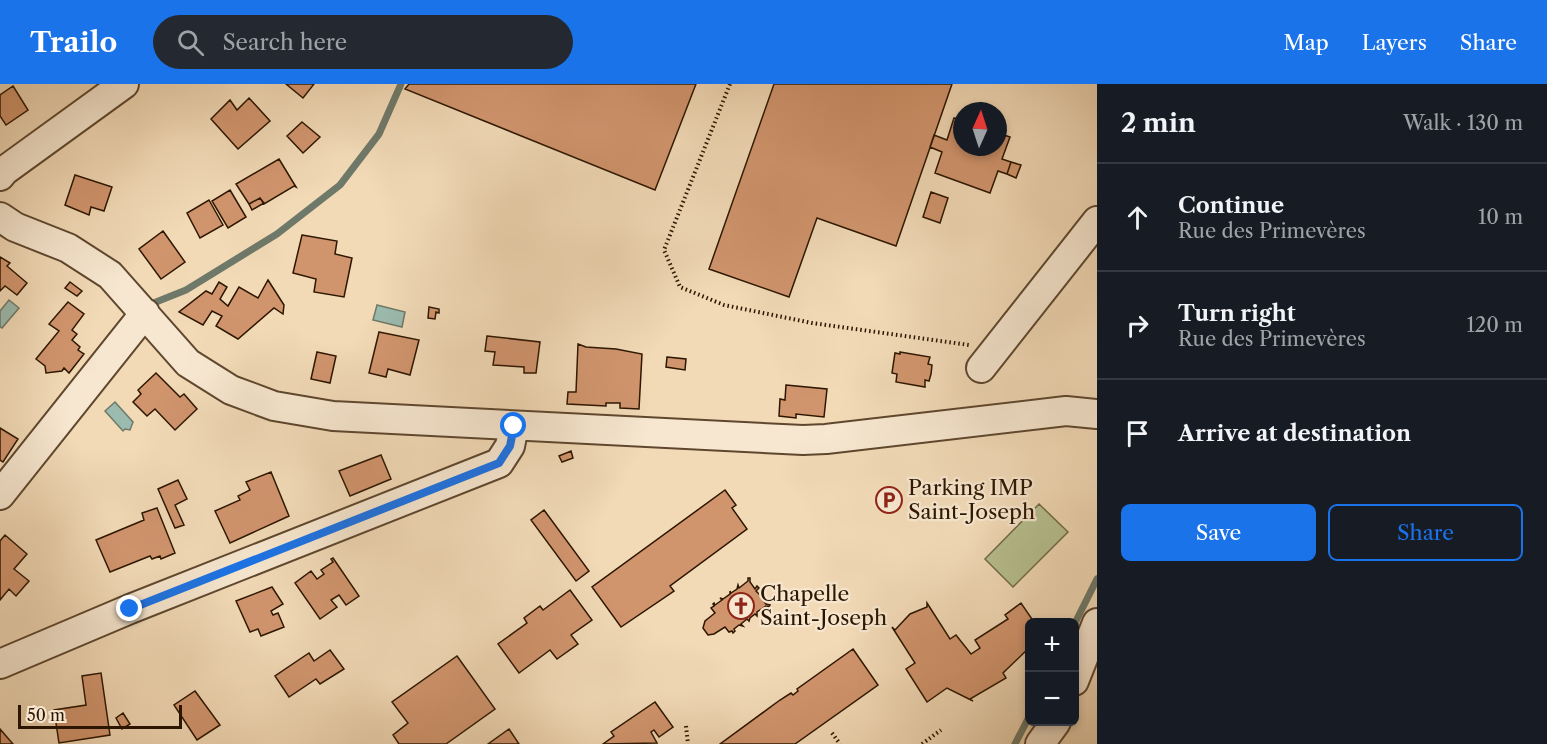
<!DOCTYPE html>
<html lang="en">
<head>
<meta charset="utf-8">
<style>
	:root { --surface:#171b24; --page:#242831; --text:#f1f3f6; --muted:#9ea1a6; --line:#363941; --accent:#1a73e8 }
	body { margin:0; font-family:"Libre Caslon Text",serif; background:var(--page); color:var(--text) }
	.controls { position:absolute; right:18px; bottom:18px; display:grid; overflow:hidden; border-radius:9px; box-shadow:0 3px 9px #0003 }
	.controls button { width:54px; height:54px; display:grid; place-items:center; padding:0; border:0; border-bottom:2px solid var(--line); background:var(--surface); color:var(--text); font:30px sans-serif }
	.compass { position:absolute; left:953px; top:18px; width:54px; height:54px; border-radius:50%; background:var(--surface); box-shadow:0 3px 9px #0003; rotate:3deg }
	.scale { position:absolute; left:18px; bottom:15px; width:164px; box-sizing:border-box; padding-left:6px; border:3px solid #2d1600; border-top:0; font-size:16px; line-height:21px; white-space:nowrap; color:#2d1600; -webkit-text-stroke:4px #f7e7d0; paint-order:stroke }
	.stop { position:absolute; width:18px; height:18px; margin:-14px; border:4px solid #1a73e8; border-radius:50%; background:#fff }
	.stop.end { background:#1a73e8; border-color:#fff; box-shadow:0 2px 6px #0008 }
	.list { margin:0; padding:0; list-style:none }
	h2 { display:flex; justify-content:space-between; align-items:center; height:78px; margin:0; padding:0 24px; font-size:26px }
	h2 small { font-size:20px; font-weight:400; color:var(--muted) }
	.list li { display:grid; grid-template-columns:39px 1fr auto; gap:18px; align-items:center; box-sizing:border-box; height:108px; padding:0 24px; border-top:2px solid var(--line) }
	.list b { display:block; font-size:22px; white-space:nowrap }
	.list p { margin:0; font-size:20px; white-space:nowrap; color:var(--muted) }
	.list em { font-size:20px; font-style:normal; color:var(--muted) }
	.actions { display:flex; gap:12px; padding:18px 24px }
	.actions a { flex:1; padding:14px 0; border:2px solid var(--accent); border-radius:9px; text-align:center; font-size:21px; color:var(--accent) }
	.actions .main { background:var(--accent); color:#fff }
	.icon { flex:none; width:33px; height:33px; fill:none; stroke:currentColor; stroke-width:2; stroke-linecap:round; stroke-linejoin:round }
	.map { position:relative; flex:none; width:1097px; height:660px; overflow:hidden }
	header { display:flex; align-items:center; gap:36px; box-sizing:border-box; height:84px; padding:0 30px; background:var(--accent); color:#fff }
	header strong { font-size:28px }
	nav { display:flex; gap:33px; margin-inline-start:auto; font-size:21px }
	.search { width:420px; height:54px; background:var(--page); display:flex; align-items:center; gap:15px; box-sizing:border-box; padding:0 21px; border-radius:33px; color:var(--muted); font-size:22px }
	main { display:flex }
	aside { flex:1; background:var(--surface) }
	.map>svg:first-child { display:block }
	.green { fill:#b7c090; stroke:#726b48; stroke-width:1.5 }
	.water { fill:#9bbbaf; stroke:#6f7969; stroke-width:1.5 }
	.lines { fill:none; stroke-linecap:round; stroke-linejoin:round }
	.stream { stroke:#6f7969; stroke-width:7 }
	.building { fill:#d1956e; stroke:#2d1600; stroke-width:1.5 }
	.minor-casing { stroke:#5e472e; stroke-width:32 }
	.path { stroke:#2d1600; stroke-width:4; stroke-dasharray:1.5 3; stroke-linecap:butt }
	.minor { stroke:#f7e7d0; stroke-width:28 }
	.route { stroke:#1a73e8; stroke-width:8 }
	.labels { text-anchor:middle; stroke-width:4.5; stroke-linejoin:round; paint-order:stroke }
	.poi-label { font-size:21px; fill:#2d1600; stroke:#f7e7d0; text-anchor:start }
</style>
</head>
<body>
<header>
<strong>Trailo</strong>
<div class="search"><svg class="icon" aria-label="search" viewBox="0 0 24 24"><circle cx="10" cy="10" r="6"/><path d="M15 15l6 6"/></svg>Search here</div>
<nav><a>Map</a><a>Layers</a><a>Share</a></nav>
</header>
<main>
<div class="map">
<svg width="1097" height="660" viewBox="0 0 1097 660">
	<rect width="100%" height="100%" fill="#f2dab7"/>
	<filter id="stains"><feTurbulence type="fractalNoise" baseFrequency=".00333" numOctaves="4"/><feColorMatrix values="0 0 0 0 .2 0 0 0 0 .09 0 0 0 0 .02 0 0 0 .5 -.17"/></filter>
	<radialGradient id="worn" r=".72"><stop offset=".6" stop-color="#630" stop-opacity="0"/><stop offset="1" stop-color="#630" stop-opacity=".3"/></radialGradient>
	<!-- green -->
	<path class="green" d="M1039,420L1068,448L1013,503L985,475Z"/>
	<!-- water -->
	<path class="water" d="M9,216L19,224L2,244L0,243V227Z
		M377,221L405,228L402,243L373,236Z
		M115,318L133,338L130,346L125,345L123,347L105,327Z"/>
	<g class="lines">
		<!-- stream -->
		<path class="stream" d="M151,220L186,206L277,150L340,101L379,50L401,0
			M1074,541L1097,495
			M1015,660L1030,631"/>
	</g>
	<!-- building -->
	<path class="building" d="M286,0H314L303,14Z
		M409,0H696L655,106L405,5Z
		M774,0H952L896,162L817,134L789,213L709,185Z
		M13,2L28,26L6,41L0,32V11Z
		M249,14L270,37L238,65L211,35L230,16L237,26Z
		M954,34L962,36V63H998V49L1010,53L1002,75L1011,78L1007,90L998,87L990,109L935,89L942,68L930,63L934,51L947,56Z
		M302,38L320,53L303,69L287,52Z
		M279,75L296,103L294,102L264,120L260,114L249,120L236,100Z
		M1011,78L1021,81L1016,94L1007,90Z
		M75,91L112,103L104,127L91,123L89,131L65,121Z
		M230,106L246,133L228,144L212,117Z
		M931,108L948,114L940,139L923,133Z
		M260,114L264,119L252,126L249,120Z
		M209,116L223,141L200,154L187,129Z
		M163,147L185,178L161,195L139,165Z
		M302,151L337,157L335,170L352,174L344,213L314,208L316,195L293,189Z
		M0,173L10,179L7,182L27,199L17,211L5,202L0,207Z
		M268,196L284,221L283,230L274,224L238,255L216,242L222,232L212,227L203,241L179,228L206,207L212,210L219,198L227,203L220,215L228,222L239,203L258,214Z
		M70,198L82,207L77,212L65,204Z
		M68,218L84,230L72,246L77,250L72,256L80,263L78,266L84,270L69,289L64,284L62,287L46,289L45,282L36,275L59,247L49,240Z
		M429,223L439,225V229L436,228L435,235L428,234Z
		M379,248L419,256L410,291L388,285L386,293L369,289Z
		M487,252L540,258L536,289H524V283L493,281L495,268L485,267Z
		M578,260L586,263L616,265L642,270L639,325L620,324V319H606V322L567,320L568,308H576Z
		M317,268L336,272L330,299L311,295Z
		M900,268L930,273L928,280L932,281L931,290L929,297L925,296V303L896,298L897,290L892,289L895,269L900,270Z
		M667,273L686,275L685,286L666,283Z
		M156,289L180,313L184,310L197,325L175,346L155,325L147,332L133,318L141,310L138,306Z
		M786,301L827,305L824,333L796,330V334L779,332L780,315L785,316Z
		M0,344L18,355L3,378L0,376Z
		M571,367L573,374L562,378L559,372Z
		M381,371L391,395L350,412L339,387Z
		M271,388L289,432L230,459L215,427L240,416L238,412L250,406L246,398Z
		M178,396L187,415L175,421L184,441L175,444L158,405Z
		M725,406L736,421L732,424L747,445L670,502L674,507L621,543L592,503Z
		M157,424L175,469L161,475L160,472L152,475L150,472L110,488L96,456L144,436L142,429Z
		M544,426L589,487L576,497L531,436Z
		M5,451L27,470L14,485L29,497L16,512L9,505L0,516V457Z
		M333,474L359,512L346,521L339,511L331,516L337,523L320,535L295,499L311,487L317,495L324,490L321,486L333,478L331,475Z
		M748,494H750V498L755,505L757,502L759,504L756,507L760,511L762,509L764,512L761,514L766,520L770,521L769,523L766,522L757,528V532L755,530L750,534L749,537L747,535L741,540L743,542L739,541L734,545L735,547L733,549L732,547L729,548L725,543L714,550L708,551L703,544L705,537L715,529L711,524L714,522L713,520L714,519L715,521L722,516L720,514L723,515L730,510V507L731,509L737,505L738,501L739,504L748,497Z
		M272,503L283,520L271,527L273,531L278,529L284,543L261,552L258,545L250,548L236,517Z
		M570,506L592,536L571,551L578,560L557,575L550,566L519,589L498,560L527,539L524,534L540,522L543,526Z
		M927,519L950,555L956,551L971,570L980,564L975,556L1008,535L1005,531L1021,519L1034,538H1030V563L1003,589L1006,594L970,615L973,617L947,604L927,618L906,585L915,579L892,543L895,546L910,530L927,523Z
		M853,565L878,601L795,660H720L780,616L791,609L793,611L798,607L797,605Z
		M330,566L344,585L320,600L316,595L289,613L275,592L309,569L314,577Z
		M457,572L495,625L446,660H399L393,651L408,639L392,618Z
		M101,589L110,651L59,659L54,626L86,621L82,592Z
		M195,607L220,641L197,656L174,621Z
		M655,618L673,643L659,653L654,646L651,648L657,659L603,660L614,652L611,648Z
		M123,629L130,640L122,645L116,634Z
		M0,645L13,660H0Z
		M509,645L519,660H488Z"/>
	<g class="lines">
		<defs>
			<path id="minor" d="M0,92L4,87L124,0
				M0,133L15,143L68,164L110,191L188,279L231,306L274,322L333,332L803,356L826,355L1066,327L1097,330
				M981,284L1097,137
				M0,411L145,229
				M0,580L130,525L499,379L510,362L514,342
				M1074,597L1097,539
				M1040,660L1056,638"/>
		</defs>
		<!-- minor casing -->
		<use href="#minor" class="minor-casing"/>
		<!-- path -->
		<path class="path" d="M730,0L664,166L680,203L724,221L812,239L969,261
			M686,642L688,660
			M832,649L840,660
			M922,660L941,646"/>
		<!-- minor -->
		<use href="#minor" class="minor"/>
	</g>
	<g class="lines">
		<!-- route -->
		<path class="route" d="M130,525L499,379L510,362L514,342"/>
	</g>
	<!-- icons -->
	<defs>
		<symbol id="parking-ring" viewBox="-11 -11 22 22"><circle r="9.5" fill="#f7e7d0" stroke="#8f2418" stroke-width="1.5"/><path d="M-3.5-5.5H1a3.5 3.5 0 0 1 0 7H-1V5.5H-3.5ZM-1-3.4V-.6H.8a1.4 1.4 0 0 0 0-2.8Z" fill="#8f2418"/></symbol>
		<symbol id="church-ring" viewBox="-11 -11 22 22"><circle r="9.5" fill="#f7e7d0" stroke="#8f2418" stroke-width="1.5"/><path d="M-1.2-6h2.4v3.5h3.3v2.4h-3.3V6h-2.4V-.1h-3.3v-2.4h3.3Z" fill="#8f2418"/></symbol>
	</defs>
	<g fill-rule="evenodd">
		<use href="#parking-ring" x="874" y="401" width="30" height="30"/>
		<use href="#church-ring" x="726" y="507" width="30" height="30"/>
	</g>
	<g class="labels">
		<!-- poi labels -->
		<g class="poi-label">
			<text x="908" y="411">Parking IMP<tspan x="908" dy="24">Saint-Joseph</tspan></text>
			<text x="760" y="517">Chapelle<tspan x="760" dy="24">Saint-Joseph</tspan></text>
		</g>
	</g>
	<rect width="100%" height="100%" filter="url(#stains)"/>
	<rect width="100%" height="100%" fill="url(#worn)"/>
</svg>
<div class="controls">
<button>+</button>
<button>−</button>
</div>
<svg class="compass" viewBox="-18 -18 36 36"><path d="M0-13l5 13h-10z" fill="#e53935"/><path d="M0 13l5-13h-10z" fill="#9ea1a6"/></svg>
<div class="scale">50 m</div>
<div class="stop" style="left:514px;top:342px"></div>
<div class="stop end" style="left:130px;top:525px"></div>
</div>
<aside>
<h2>2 min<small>Walk · 130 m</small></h2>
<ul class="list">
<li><svg class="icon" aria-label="ahead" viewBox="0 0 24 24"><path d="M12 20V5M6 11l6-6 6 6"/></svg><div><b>Continue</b><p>Rue des Primevères</p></div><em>10 m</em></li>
<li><svg class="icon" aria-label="right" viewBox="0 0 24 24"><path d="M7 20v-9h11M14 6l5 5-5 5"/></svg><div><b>Turn right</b><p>Rue des Primevères</p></div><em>120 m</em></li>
<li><svg class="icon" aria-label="arrive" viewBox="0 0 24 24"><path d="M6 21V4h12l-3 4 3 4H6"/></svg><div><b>Arrive at destination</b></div></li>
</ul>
<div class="actions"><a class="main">Save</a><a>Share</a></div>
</aside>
</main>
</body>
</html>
